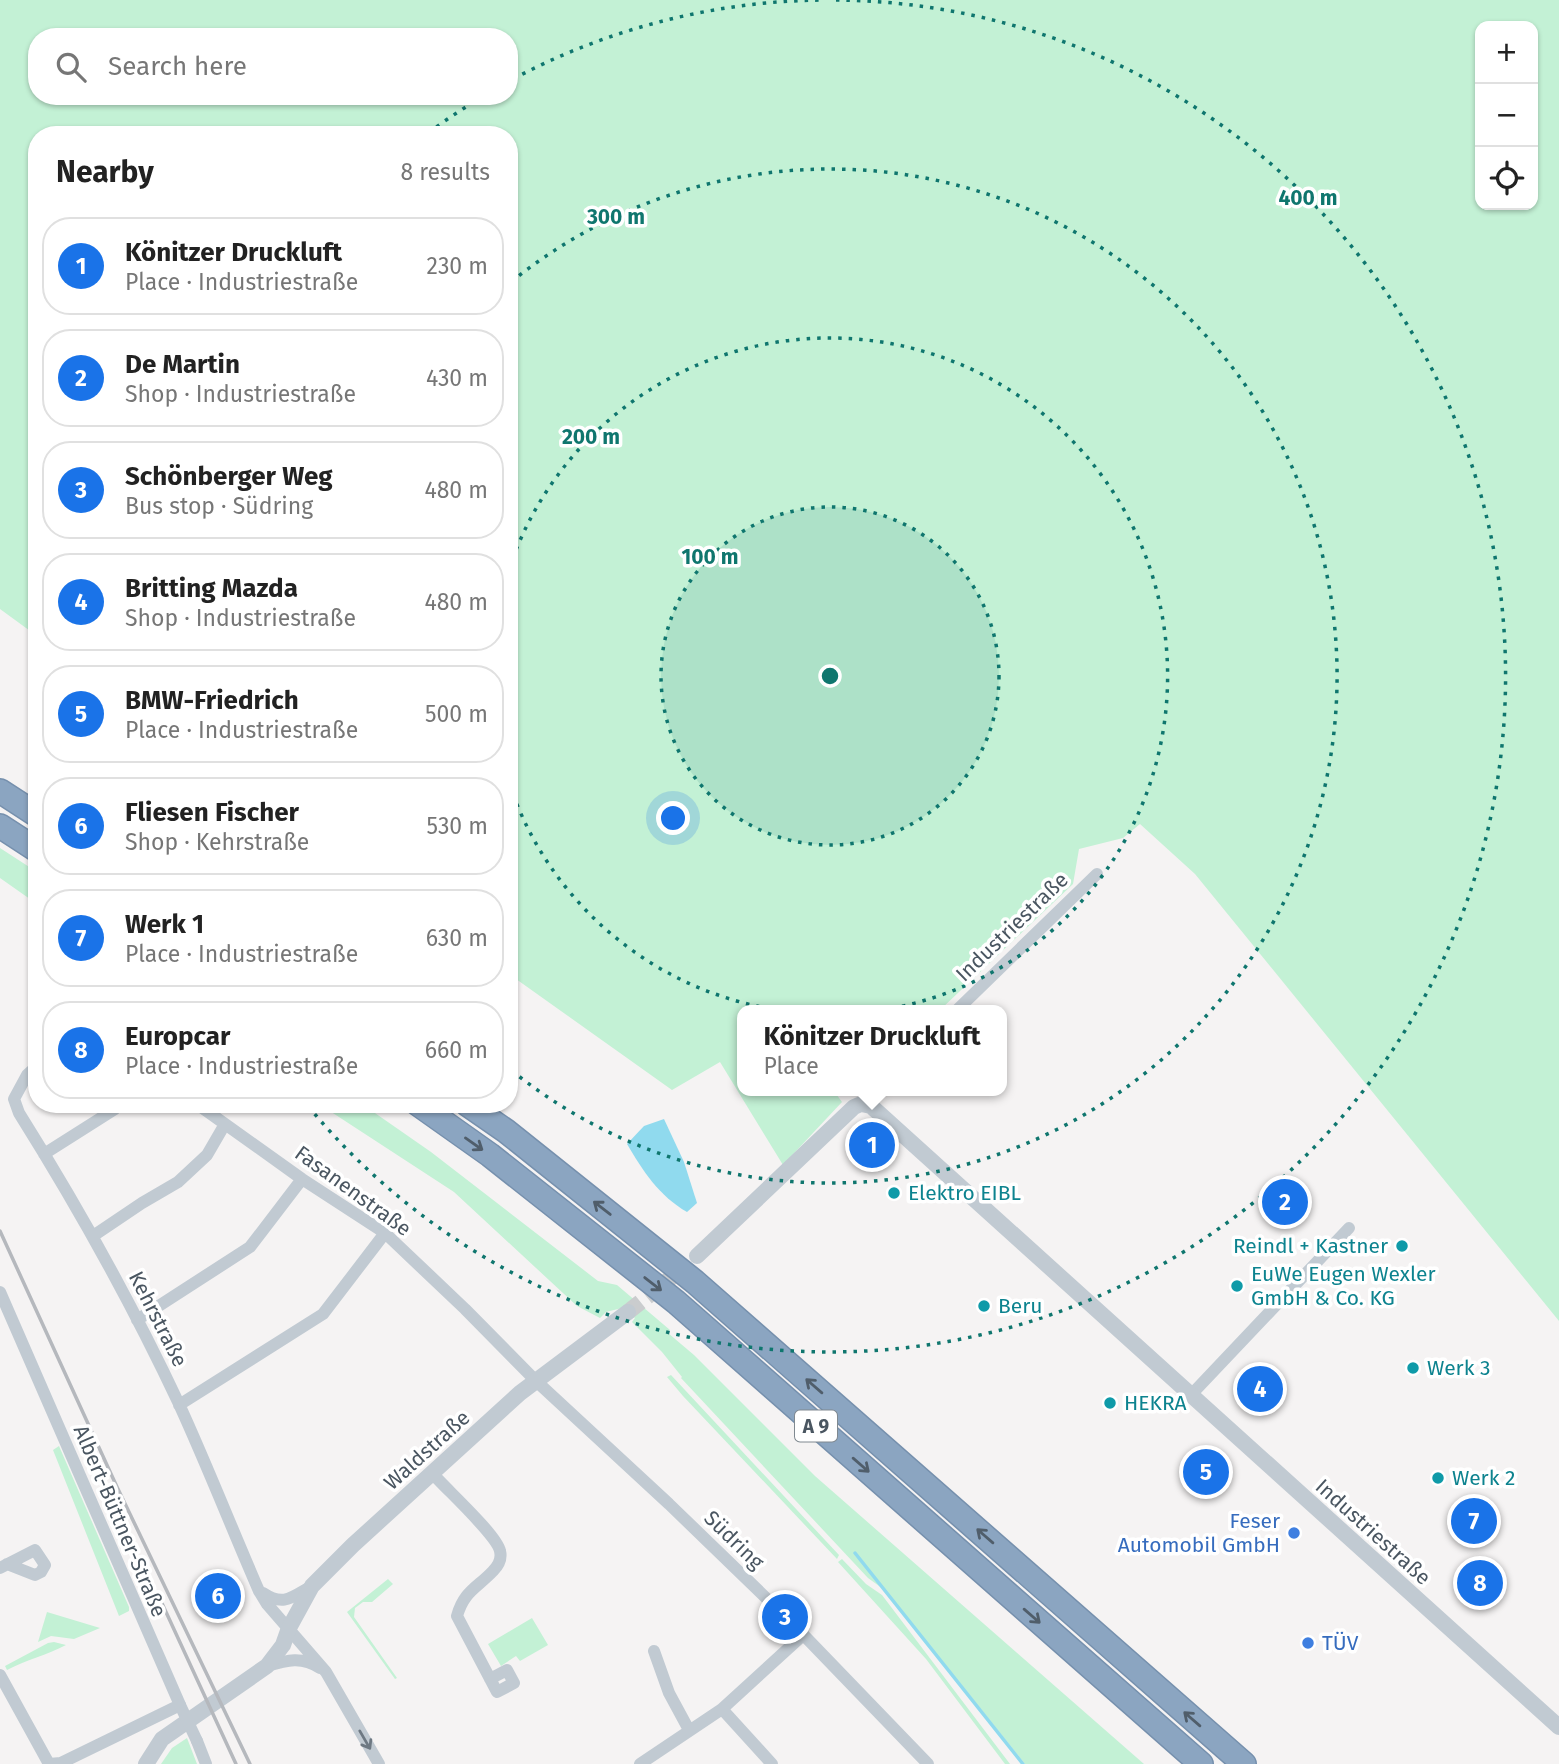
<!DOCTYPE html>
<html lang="en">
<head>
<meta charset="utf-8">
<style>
	:root { --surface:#fff; --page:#f2f2f2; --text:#222; --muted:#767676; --line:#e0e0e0; --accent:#1a73e8 }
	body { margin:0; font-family:"Fira Sans",sans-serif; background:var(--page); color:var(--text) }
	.controls { position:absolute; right:21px; top:21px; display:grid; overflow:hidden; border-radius:14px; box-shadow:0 2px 5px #0004 }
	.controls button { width:63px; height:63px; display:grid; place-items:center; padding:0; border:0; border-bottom:2px solid var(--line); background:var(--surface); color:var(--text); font:35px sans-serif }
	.you { position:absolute; left:674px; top:819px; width:24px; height:24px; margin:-18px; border:5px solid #fff; border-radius:50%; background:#1a73e8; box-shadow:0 0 0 10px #1a73e833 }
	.badge { display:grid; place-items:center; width:46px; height:46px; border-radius:50%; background:var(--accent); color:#fff; font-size:23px; font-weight:700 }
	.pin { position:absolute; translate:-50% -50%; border:4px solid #fff; box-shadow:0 2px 7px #0006 }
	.popup { position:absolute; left:737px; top:1005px; width:270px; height:91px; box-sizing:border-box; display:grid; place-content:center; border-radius:14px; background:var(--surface); filter:drop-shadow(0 2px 5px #0005); font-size:23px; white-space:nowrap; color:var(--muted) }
	.popup b { font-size:26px; color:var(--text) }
	.popup::after { content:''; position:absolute; left:50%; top:100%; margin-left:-14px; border:14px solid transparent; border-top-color:var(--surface) }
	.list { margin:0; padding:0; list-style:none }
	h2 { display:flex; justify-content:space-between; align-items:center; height:91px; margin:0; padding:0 28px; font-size:30px }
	h2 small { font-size:23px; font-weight:400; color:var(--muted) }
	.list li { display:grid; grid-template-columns:46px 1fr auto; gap:21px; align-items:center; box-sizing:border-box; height:98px; margin:0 14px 14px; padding:0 14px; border:2px solid var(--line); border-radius:28px }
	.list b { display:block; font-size:26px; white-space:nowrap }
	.list p { margin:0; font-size:23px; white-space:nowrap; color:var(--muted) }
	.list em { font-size:23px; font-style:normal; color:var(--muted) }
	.icon { flex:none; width:38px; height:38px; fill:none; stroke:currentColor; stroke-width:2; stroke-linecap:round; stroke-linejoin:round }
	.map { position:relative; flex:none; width:1559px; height:1764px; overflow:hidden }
	.search { position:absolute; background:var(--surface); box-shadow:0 2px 5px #0004; left:28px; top:28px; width:490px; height:77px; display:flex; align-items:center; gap:18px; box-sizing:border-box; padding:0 24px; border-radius:28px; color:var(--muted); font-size:26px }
	.panel { position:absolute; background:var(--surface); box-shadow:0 2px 5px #0004; left:28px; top:126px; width:490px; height:987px; border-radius:28px }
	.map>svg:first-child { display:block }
	.green { fill:#c3f1d5; fill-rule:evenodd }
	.water { fill:#90daee }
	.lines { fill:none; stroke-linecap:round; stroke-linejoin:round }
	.stream { stroke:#90daee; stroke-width:3.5 }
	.tertiary-tunnel { stroke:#caccce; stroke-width:16; stroke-dasharray:16 8; stroke-linecap:butt }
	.motorway-casing { stroke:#7690ad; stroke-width:26 }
	.minor { stroke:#c1cad2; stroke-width:12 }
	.tertiary { stroke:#c1cad2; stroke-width:16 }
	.motorway { stroke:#8ba5c1; stroke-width:23 }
	.rail { stroke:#b5b8bd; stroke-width:3.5 }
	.minor-bridge { stroke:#c1cad2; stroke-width:12 }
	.oneway { stroke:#505e6b }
	.oneway2 { stroke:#6e7983 }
	.ring { fill:none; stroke:#0f766e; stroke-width:3.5; stroke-dasharray:3.5 7 }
	.culture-dot { fill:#0f9aa8; stroke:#fff; stroke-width:2.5 }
	.shop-dot { fill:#3f7fe0; stroke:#fff; stroke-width:2.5 }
	.labels { text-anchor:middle; stroke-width:7; stroke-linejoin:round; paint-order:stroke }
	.shield { fill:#fff; stroke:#808990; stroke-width:2 }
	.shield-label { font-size:19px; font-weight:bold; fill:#4a5661 }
	.street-label { font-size:21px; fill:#4a5661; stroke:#fff }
	.culture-label { font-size:21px; fill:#0d838f; stroke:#fff; text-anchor:start }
	.shop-label { font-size:21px; fill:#366cbe; stroke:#fff; text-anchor:end }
	.centre { fill:#0f766e; stroke:#fff; stroke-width:3.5 }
	.ring-label { font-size:21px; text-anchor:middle; font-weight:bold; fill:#0f766e; stroke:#fff; stroke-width:7; stroke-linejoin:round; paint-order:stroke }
</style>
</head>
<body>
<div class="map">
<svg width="1559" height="1764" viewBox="0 0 1559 1764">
	<rect width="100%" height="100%" fill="#f5f3f3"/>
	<!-- green -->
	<path class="green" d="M0,0H1559V1321L1195,874L1140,824L1123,838L1079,849L1073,884L940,1010H742V1091H834L842,1102L783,1165L720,1062L672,1090L509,974V135H37V636L0,609ZM1480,26H1533V205H1480ZM37,37H509V96H37Z
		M0,848L37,872V904L0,878Z
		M319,1104H362L431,1152L598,1281L617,1285L670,1330L668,1333L694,1355L815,1476L1144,1764H1025L886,1591L868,1578L681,1378L682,1377L662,1352L632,1322L635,1318L622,1308L606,1312L600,1318L577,1306L454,1192Z
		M671,1375L839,1555L837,1559L683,1396L667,1377Z
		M59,1446L129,1607V1611L119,1616L53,1450Z
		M842,1559L866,1584L882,1595L1010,1764H1005L926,1659L838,1562Z
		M388,1579L393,1584L372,1602H363L355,1608L354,1617L397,1678L395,1679L347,1612Z
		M47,1612L100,1628L74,1639L51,1636L38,1642Z
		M532,1618L548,1645L520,1661L516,1656L501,1666L488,1644Z
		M54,1642L66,1645C47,1655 26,1660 7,1670L5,1666L48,1643Z
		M187,1738L197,1764H161L172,1748Z"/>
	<!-- water -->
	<path class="water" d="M664,1119L684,1162L697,1203L687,1212C659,1196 643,1171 627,1144L644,1126Z"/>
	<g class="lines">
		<!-- stream -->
		<path class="stream" d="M855,1553L1023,1764"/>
		<!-- tertiary-tunnel -->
		<path class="tertiary-tunnel" d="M628,1312L687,1265"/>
		<defs>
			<path id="motorway" d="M0,791L37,815
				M0,826L37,850
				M418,1104L490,1155L676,1302L1201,1764
				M467,1104L506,1131L695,1282L1244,1764"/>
		</defs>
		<!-- motorway casing -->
		<use href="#motorway" class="motorway-casing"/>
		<!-- minor -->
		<path class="minor" d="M957,1010L1097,874
			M37,1066L27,1075L14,1099L19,1113C78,1207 132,1304 179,1404C207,1465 232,1529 259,1591L267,1604L326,1672L379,1764
			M197,1104L302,1179L385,1233L465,1309L535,1380L669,1504L793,1624L928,1764
			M861,1104L875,1091
			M44,1154L115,1109
			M93,1236L142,1203L178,1182L207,1155L225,1124
			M0,1292L180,1705L61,1763L49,1764L0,1675
			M137,1320L250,1247L302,1179
			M1190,1396L1349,1228
			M179,1405L323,1314L385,1233
			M433,1474C446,1489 497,1535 500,1551C502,1559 498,1566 493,1571C477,1588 464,1591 457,1616L497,1692L514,1683L507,1670L490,1679
			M0,1568L35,1550L45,1565L41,1572L35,1575L7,1564
			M263,1593C284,1607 292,1597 312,1586
			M654,1651L669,1693L689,1730
			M267,1666C287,1660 302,1656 320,1668
			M722,1709L772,1764
			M197,1741L206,1764
			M640,1764L722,1709L803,1635"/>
		<!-- tertiary -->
		<path class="tertiary" d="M697,1256L854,1107L861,1104L871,1106L1559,1727
			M146,1764L162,1739L267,1666L283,1645L289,1628L312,1586L353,1545L520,1393L628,1312"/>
		<!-- motorway -->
		<use href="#motorway" class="motorway"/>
		<!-- rail -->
		<path class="rail" d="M0,1231L117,1487L250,1764
			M160,1599L236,1764"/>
		<!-- minor-bridge -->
		<path class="minor-bridge" d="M180,1705L197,1741"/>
	</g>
	<!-- one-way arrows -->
	<defs><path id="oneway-shaft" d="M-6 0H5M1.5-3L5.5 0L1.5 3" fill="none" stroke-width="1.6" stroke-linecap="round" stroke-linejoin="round" transform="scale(1.75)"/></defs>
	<g class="oneway">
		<use href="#oneway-shaft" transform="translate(474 1144) rotate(35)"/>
		<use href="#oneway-shaft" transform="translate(602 1208) rotate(-142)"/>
		<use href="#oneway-shaft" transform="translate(653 1284) rotate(38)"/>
		<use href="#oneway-shaft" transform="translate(814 1386) rotate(-139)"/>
		<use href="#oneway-shaft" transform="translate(861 1465) rotate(41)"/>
		<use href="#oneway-shaft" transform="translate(985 1536) rotate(-139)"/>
		<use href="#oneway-shaft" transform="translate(1032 1616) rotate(41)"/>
		<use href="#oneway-shaft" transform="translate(1192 1719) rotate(-139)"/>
	</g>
	<use class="oneway2" href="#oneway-shaft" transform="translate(365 1740) rotate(60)"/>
	<!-- distance rings -->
	<circle cx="830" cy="676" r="169" fill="#0f766e" fill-opacity=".12"/>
	<g class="ring">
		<circle cx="830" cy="676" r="169"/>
		<path d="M509 569A338 338 0 1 1 509 783"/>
		<path d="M511 282A507 507 0 1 1 511 1070"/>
		<path d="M428 133A676 676 0 0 1 482 97M513 79A676 676 0 0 1 824 0M836 0A676 676 0 1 1 308 1106"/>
	</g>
	<!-- markers -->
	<g class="culture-dot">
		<circle cx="894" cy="1193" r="7"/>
		<circle cx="1402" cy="1246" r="7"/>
		<circle cx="1237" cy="1286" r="7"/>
		<circle cx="984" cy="1306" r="7"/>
		<circle cx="1413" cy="1368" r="7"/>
		<circle cx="1110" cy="1403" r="7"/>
		<circle cx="1438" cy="1478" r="7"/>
	</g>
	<g class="shop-dot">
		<circle cx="1294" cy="1533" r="7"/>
		<circle cx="1308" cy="1643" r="7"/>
	</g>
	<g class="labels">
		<!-- shield labels -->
		<rect class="shield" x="795" y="1410.5" width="42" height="31" rx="5"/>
		<g class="shield-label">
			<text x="816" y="1433">A 9</text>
		</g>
		<!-- street labels -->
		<g class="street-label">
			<text transform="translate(1012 927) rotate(-44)" y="7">Industriestraße</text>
			<text transform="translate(353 1191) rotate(36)" y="7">Fasanenstraße</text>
			<text transform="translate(158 1319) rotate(63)" y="7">Kehrstraße</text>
			<text transform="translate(427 1450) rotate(-42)" y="7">Waldstraße</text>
			<text transform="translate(120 1521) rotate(67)" y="7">Albert-Büttner-Straße</text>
			<text transform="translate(1373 1532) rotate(42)" y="7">Industriestraße</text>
			<text transform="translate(734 1540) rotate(44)" y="7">Südring</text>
		</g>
		<!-- culture labels -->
		<g class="culture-label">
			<text x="908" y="1200">Elektro EIBL</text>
			<text x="1388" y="1253" text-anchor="end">Reindl + Kastner</text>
			<text x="1251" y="1281">EuWe Eugen Wexler<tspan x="1251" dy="24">GmbH &amp; Co. KG</tspan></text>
			<text x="998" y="1313">Beru</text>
			<text x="1427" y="1375">Werk 3</text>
			<text x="1124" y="1410">HEKRA</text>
			<text x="1452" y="1485">Werk 2</text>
		</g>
		<!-- shop labels -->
		<g class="shop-label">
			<text x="1280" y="1528">Feser<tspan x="1280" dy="24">Automobil GmbH</tspan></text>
			<text x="1322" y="1650" text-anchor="start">TÜV</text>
		</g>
	</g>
	<circle cx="830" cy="676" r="10" class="centre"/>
	<g class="ring-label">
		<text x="1308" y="205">400 m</text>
		<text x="616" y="224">300 m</text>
		<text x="591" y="444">200 m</text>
		<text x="710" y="564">100 m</text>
	</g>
</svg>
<div class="controls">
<button>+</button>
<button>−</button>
<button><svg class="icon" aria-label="locate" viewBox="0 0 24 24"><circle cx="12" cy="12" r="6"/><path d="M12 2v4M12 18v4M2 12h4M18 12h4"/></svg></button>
</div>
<div class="you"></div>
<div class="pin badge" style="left:872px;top:1145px">1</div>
<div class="popup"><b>Könitzer Druckluft</b>Place</div>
<div class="pin badge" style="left:1285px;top:1202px">2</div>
<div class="pin badge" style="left:785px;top:1617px">3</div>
<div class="pin badge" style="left:1260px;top:1389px">4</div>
<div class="pin badge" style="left:1206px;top:1472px">5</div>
<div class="pin badge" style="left:218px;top:1596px">6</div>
<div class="pin badge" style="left:1474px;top:1521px">7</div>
<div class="pin badge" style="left:1480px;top:1583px">8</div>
<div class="search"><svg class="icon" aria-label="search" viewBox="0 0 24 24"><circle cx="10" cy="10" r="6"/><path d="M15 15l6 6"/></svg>Search here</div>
<section class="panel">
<h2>Nearby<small>8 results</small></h2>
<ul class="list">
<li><span class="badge">1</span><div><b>Könitzer Druckluft</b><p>Place · Industriestraße</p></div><em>230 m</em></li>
<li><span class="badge">2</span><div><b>De Martin</b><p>Shop · Industriestraße</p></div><em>430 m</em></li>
<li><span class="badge">3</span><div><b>Schönberger Weg</b><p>Bus stop · Südring</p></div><em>480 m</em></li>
<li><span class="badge">4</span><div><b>Britting Mazda</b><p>Shop · Industriestraße</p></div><em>480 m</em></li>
<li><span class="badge">5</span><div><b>BMW-Friedrich</b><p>Place · Industriestraße</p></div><em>500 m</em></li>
<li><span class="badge">6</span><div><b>Fliesen Fischer</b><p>Shop · Kehrstraße</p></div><em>530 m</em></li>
<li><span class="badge">7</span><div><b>Werk 1</b><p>Place · Industriestraße</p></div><em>630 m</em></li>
<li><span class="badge">8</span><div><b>Europcar</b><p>Place · Industriestraße</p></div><em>660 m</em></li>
</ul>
</section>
</div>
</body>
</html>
